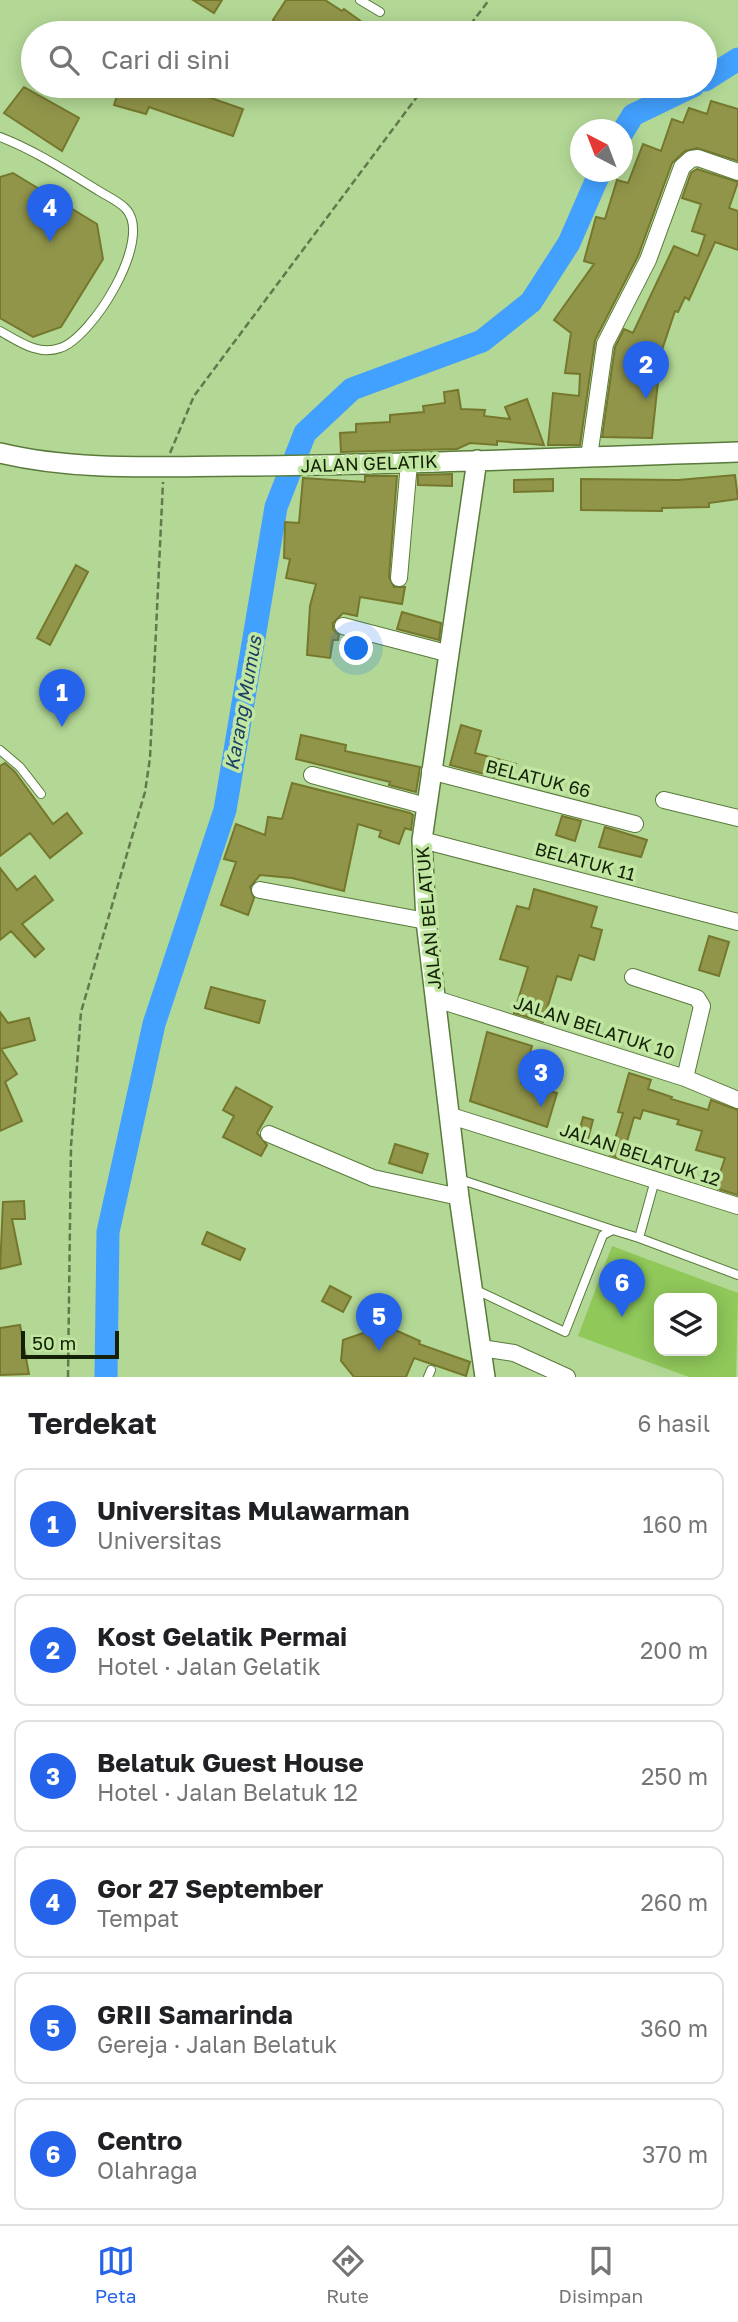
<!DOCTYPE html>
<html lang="id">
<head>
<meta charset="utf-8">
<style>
	:root { --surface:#fff; --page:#f2f2f2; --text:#202124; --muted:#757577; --line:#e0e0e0; --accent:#2563eb }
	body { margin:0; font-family:"Golos Text",sans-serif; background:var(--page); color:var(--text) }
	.controls { position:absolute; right:21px; bottom:21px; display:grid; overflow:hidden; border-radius:14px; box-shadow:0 4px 18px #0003 }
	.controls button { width:63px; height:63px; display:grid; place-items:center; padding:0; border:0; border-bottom:2px solid var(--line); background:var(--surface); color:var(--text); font:35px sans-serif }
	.compass { position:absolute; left:570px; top:119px; width:63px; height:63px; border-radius:50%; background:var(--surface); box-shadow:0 4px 18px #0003; rotate:318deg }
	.scale { position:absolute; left:21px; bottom:18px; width:98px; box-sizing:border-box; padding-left:7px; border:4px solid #142107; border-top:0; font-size:19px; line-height:24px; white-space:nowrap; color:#142107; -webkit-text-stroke:5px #c0e6a1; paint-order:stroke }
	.you { position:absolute; left:357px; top:649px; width:24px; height:24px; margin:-18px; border:5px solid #fff; border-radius:50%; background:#1a73e8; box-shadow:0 0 0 10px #1a73e833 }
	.badge { display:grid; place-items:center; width:46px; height:46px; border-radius:50%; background:var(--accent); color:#fff; font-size:23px; font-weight:700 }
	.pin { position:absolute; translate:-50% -58px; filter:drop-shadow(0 2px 4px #0008) }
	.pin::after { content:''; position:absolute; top:37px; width:24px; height:21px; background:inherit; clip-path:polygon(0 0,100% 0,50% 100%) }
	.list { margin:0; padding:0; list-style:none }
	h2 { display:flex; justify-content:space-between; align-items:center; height:91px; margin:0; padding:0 28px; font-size:30px }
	h2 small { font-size:23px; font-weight:400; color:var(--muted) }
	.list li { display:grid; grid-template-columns:46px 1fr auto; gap:21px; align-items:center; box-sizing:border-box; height:112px; margin:0 14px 14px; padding:0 14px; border:2px solid var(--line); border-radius:14px }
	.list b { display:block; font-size:26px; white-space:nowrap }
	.list p { margin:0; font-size:23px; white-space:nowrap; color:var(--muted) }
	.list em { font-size:23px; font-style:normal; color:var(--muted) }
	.icon { flex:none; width:38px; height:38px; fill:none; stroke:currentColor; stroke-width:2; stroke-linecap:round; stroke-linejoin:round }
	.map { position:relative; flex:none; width:738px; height:1377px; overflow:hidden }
	.search { position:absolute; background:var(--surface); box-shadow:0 4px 18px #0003; left:21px; right:21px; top:21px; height:77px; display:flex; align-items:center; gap:18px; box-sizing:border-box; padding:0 24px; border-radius:38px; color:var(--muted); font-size:26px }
	.sheet { height:847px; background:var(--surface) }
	nav { display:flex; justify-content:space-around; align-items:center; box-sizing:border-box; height:98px; border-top:2px solid var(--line); background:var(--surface); font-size:19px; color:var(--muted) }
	nav a { display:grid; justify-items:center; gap:4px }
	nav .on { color:var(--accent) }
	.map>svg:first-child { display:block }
	.green { fill:#90c85a; fill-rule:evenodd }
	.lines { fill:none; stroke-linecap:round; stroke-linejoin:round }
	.river { stroke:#42a0fe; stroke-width:23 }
	.building { fill:#91954a; stroke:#75782c; stroke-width:2 }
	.service-casing { stroke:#597a3a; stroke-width:10 }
	.minor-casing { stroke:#597a3a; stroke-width:18 }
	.tertiary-casing { stroke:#597a3a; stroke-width:22 }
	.path { stroke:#61794c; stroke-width:2.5; stroke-dasharray:7 3.5; stroke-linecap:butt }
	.service { stroke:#fff; stroke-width:8 }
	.minor { stroke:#fff; stroke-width:16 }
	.tertiary { stroke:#fff; stroke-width:19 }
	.labels { text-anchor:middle; stroke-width:7; stroke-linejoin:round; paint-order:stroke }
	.street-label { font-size:18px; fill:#142107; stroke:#c0e6a1 }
	.water-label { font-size:19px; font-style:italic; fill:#1c4066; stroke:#c0e6a1 }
</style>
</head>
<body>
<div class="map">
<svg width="738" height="1377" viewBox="0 0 738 1377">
	<rect width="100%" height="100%" fill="#b3d895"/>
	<!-- green -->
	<path class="green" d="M612,1246L738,1293L736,1377H689L578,1336ZM659,1298H712V1351H659Z"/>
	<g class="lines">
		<!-- river -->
		<path class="river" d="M705,80L738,59
			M622,133L633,115L693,86
			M106,1377L108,1232L154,1024L225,810L276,507L305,433L352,389L482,341L531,302L569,243L600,172"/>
	</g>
	<!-- building -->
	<path class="building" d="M193,0H222L214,13Z
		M286,0H325L342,11L344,9L377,33H294L273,20Z
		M120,86H176L243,109L233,136L149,107L146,114L114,105Z
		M24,87L79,118L62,151L4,113Z
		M711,101L738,109V161L697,148L685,151L672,163L638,256L595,340L580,445H548L553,393L579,396L580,374L565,373L571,333L554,320L594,264L584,261L596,217L605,219L617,180L628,183L643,144L661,151L672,119L683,123L689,108L707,114Z
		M697,169L738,182L729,208L738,211V250L715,242L689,300L685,297L678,312L675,311L661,353L652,438L602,437L615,347L624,329L633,333L674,246L698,256L705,235L692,231L701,204L682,198L691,173Z
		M13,173L97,224L103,259L61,327L33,337L0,318V177Z
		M458,390L461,409L485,410L484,416L510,419L505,407L527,399L544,445L497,441V445L470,443L457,449L341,452L340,433L356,432V424L390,422V415L424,412L423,406L445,403L444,392Z
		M452,474V486L418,485V475Z
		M735,475L738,499L709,503V507L662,508V511L581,510V479L678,480Z
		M365,476H397L389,577L394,587H405L402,604L360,597L357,616L343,613L333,623V629L339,635L338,640H333L330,658L307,655L310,606L316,584L286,578L290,559L284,558L285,522L299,523L303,478L365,482Z
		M553,479V491L514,492V480Z
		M76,565L88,572L50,645L37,638Z
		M402,612L441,623L439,640L397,629Z
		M461,725L481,731L475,753L516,764L511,781L450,765Z
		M301,735L346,745L345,751L420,767L416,792L389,785L390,782L296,759Z
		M5,763L15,772L53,824L67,813L82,833L50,858L30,833L0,856V766Z
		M292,783L410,813L413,815L411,830L405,828L399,844L379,837L381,831L358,824L344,891L292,878L260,875L250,887L254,898L248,915L221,905L236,862L224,859L236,824L265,835L268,817L282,819Z
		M562,816L581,821L575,841L556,835Z
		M605,827L647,840L641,857L599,847Z
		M0,868L17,890L35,876L53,900L22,924L44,949L35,957L11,931L0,940Z
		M534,889L597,907L591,927L602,930L594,960L579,955L571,980L557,976L543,1022L514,1013L528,967L500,959L517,906L529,909Z
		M709,936L729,942L719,976L699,970Z
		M211,987L265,1001L259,1023L205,1008Z
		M0,1012L8,1023L29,1018L35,1040L1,1049L17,1074L5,1082L22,1121L0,1131Z
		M487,1032L532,1046L521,1083L557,1093L547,1127L470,1101Z
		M629,1073L651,1080L648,1089L672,1097L671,1099L708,1110L711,1100L738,1110V1195L715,1188L725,1158L696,1150L702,1131L677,1124L679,1120L643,1110L640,1119L634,1117L622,1159L610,1155L623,1113L618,1112Z
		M236,1087L272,1107L257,1133L267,1145L261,1156L223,1137L234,1116L223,1110Z
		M583,1117L593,1120L588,1139L578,1136Z
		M395,1144L428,1154L422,1173L389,1163Z
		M24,1201L25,1219H12L21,1264L0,1269L3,1202Z
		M207,1232L245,1249L240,1260L202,1244Z
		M330,1286L351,1297L343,1312L322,1301Z
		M20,1325L29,1374L0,1375V1328Z
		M395,1330L420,1341L419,1344L470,1362L466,1376L414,1358L406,1377H354L341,1361L343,1340L369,1331Z"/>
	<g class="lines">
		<defs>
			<path id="service" d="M360,0L380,12
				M0,137C36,151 66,171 99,191C107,196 120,202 126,209C154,239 92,338 60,348C38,356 18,341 0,331
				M0,750L20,767L41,794
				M459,1179L613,1230
				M655,1180L639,1238L738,1275
				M474,1289L565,1332L603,1235L613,1230L639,1238
				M428,1377L431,1370"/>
			<path id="minor" d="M589,457L605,344L648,260L682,167L691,159L698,158L738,172
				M399,578L409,463
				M343,626L450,654
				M430,771L635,824
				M312,775L426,806
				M664,800L738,818
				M422,840L738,922
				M260,890L426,921
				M633,977L697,998L702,1006L685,1078
				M436,999L685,1078L738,1100
				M451,1116L738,1206
				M269,1134L373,1178L459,1197
				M481,1348L514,1353L567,1377"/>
			<path id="tertiary" d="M0,453C79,472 163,466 244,466C408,465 573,457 738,452
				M477,460L422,840L426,921L459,1197L485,1377"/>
		</defs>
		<!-- service casing -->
		<use href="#service" class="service-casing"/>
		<!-- minor casing -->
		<use href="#minor" class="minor-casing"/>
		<!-- tertiary casing -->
		<use href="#tertiary" class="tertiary-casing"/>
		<!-- path -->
		<path class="path" d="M464,33L489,0
			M170,453L194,396L425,86
			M68,1377L71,1146L81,1012L145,792L150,758L163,482"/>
		<!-- service -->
		<use href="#service" class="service"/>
		<!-- minor -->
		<use href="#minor" class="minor"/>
		<!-- tertiary -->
		<use href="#tertiary" class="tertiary"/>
	</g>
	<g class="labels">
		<!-- street labels -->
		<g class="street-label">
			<text transform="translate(369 464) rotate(-2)" y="6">JALAN GELATIK</text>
			<text transform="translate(538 779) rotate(14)" y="6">BELATUK 66</text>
			<text transform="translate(585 862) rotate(15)" y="6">BELATUK 11</text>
			<text transform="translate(429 918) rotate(-95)" y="6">JALAN BELATUK</text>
			<text transform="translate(594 1028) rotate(18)" y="6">JALAN BELATUK 10</text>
			<text transform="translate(640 1155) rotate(18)" y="6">JALAN BELATUK 12</text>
		</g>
		<!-- water labels -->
		<g class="water-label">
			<text transform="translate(243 703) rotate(-80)" y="7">Karang Mumus</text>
		</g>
	</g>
</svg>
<div class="controls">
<button><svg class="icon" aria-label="layers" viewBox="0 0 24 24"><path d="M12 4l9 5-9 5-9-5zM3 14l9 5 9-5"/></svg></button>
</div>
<svg class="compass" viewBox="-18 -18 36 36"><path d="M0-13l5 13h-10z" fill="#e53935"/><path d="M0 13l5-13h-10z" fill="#757577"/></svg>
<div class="scale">50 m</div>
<div class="you"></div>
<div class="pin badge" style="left:62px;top:727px">1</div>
<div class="pin badge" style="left:646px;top:399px">2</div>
<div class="pin badge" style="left:541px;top:1107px">3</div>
<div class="pin badge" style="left:50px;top:242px">4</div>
<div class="pin badge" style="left:379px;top:1351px">5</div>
<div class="pin badge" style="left:622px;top:1317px">6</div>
<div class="search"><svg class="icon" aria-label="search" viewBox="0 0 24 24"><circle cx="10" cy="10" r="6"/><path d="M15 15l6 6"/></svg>Cari di sini</div>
</div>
<section class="sheet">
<h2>Terdekat<small>6 hasil</small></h2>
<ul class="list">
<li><span class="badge">1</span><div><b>Universitas Mulawarman</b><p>Universitas</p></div><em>160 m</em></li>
<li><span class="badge">2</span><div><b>Kost Gelatik Permai</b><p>Hotel · Jalan Gelatik</p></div><em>200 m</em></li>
<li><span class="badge">3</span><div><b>Belatuk Guest House</b><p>Hotel · Jalan Belatuk 12</p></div><em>250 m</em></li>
<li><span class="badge">4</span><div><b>Gor 27 September</b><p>Tempat</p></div><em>260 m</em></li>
<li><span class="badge">5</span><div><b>GRII Samarinda</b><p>Gereja · Jalan Belatuk</p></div><em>360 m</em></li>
<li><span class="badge">6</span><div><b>Centro</b><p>Olahraga</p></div><em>370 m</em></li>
</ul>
</section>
<nav>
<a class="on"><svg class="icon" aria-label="map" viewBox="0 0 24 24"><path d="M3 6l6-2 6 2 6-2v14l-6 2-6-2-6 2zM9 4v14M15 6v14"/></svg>Peta</a>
<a><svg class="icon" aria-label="directions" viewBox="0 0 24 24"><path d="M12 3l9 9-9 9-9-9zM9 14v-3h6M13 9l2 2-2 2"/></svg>Rute</a>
<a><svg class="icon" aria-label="saved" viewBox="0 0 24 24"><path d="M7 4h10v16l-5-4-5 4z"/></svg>Disimpan</a>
</nav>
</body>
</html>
